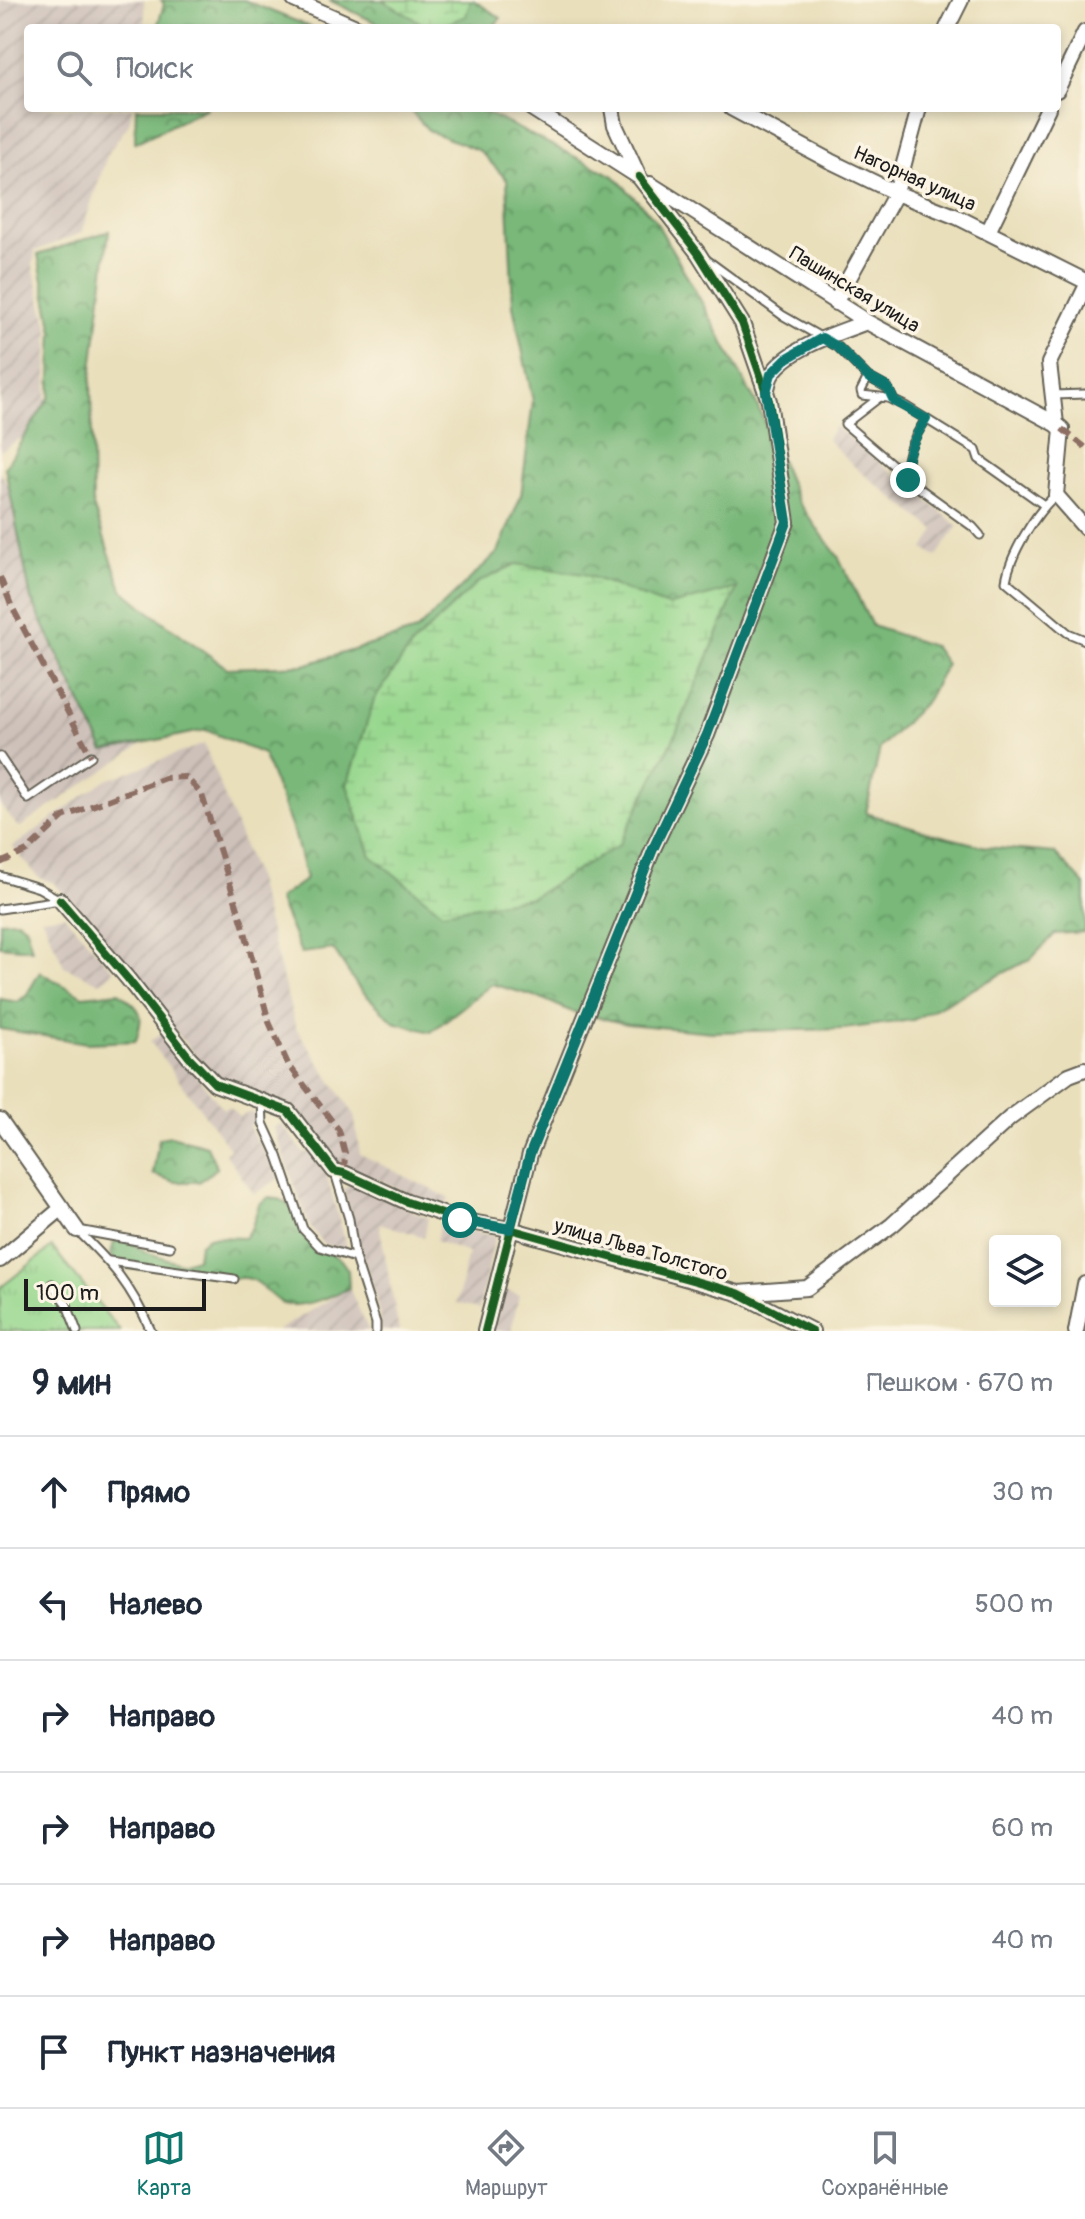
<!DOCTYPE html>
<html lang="ru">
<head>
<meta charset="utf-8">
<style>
	:root { --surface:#fff; --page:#f6f6f7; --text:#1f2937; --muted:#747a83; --line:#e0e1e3; --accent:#0f766e }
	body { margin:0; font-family:Pangolin,sans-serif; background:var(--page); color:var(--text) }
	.controls { position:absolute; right:24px; bottom:24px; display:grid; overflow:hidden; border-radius:8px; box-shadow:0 4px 12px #0003 }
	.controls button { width:72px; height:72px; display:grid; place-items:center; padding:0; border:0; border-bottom:2px solid var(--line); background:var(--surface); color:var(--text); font:40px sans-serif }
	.scale { position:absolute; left:24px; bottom:20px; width:182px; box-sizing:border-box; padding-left:8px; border:4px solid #1c1c1c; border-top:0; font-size:22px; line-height:28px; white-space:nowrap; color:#1c1c1c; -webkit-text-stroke:6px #fcf5e5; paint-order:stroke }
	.stop { position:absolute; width:24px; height:24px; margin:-18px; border:6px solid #0f766e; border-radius:50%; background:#fff }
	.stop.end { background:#0f766e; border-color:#fff; box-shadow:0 2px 8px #0008 }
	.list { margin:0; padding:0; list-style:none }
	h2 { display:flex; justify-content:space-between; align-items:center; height:104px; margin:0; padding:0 32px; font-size:34px }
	h2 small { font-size:26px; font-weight:400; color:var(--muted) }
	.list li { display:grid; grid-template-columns:52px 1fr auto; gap:24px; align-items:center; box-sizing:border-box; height:112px; padding:0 32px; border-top:2px solid var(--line) }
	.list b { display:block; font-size:30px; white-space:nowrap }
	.list em { font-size:26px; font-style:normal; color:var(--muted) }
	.icon { flex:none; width:44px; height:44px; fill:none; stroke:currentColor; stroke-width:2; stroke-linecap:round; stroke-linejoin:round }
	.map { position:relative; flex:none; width:1085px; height:1331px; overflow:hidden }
	.search { position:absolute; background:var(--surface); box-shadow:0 4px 12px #0003; left:24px; right:24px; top:24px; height:88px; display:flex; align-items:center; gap:20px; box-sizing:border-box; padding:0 28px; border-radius:8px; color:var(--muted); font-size:30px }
	.sheet { height:776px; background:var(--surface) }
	nav { display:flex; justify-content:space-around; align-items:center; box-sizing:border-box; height:112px; border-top:2px solid var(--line); background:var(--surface); font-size:22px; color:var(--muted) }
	nav a { display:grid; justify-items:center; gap:4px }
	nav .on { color:var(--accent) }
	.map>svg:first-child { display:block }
	.industrial { fill:url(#industrial-furrows) }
	.forest { fill:url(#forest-crowns); stroke:#4a6a4a; stroke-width:2 }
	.wetland { fill:url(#wetland-marsh); stroke:#5a7a55; stroke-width:2 }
	.park { fill:url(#park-tufts); stroke:#5a7a55; stroke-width:2 }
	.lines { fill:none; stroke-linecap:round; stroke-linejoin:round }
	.lane-casing { stroke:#646054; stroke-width:11 }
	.street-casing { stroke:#646054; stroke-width:18 }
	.lane { stroke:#fff; stroke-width:7 }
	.street { stroke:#fff; stroke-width:14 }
	.quiet { stroke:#8d6e63; stroke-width:6; stroke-dasharray:12 6; stroke-linecap:butt }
	.cycleway-casing { stroke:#fcf5e5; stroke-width:13 }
	.cycleway { stroke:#1b5e20; stroke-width:8 }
	.route { stroke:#0f766e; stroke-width:10 }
	.labels { text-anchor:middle; stroke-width:7; stroke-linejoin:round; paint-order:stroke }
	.street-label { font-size:20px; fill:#1c1c1c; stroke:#fcf5e5 }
</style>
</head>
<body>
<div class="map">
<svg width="1085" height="1331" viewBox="0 0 1085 1331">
	<defs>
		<pattern id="industrial-furrows" width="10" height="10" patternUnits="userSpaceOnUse" patternTransform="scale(2)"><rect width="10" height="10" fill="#cec1ba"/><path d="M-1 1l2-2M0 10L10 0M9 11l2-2" fill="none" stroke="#b0a59f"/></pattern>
		<pattern id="forest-crowns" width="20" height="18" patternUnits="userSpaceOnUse" patternTransform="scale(2)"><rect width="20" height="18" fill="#79b879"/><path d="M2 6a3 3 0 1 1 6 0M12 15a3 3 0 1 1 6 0" fill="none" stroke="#629562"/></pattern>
		<pattern id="wetland-marsh" width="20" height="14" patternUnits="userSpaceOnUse" patternTransform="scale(2)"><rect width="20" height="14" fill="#97d78e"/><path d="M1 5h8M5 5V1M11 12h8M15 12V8" fill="none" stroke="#82b87a"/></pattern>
		<pattern id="park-tufts" width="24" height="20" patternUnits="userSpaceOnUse" patternTransform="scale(2)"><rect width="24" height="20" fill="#97d78e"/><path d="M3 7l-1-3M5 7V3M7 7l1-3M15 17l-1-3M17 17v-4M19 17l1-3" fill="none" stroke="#82b87a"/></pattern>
	</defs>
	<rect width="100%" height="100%" fill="#fcf5e5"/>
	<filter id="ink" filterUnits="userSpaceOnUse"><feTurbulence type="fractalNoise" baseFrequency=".0125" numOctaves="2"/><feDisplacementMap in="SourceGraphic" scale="16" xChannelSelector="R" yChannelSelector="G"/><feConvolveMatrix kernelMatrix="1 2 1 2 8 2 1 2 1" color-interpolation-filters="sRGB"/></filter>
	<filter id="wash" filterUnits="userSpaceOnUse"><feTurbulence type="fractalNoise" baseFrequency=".006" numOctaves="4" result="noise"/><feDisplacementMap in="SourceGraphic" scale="32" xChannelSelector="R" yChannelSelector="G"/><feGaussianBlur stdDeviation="1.8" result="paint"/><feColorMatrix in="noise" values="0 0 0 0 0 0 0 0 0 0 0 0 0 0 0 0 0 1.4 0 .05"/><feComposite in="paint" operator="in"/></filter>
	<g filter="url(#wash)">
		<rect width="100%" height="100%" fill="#e9dfbb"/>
		<!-- industrial -->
		<path class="industrial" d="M0,0H144L145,28H28V108H132L129,124L108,153L81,233L35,251L33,266L49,331L45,424L0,451Z
			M835,426L958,526L936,557L924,549L935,530L857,469L827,439Z
			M0,471L144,743L19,828L0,805Z
			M204,744L254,872L296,1028L354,1114L360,1154L449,1198L444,1210L364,1173L349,1170L332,1163L287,1113L230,1096L163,1017L105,941L54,883L38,877L13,847L104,781Z
			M64,915L114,971L100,983L64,966L42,918Z
			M163,1033L223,1109L229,1107L240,1117L251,1112L257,1119L249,1127L280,1178L254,1194L225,1153L230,1149L150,1041Z
			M281,1123L304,1153L310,1152L325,1170L348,1251L323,1244L309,1225L274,1128Z
			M353,1183L428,1218L424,1237L379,1223L399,1331H381L378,1307L343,1189Z
			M440,1222L458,1228L495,1236L479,1309L457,1303L468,1253L436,1241Z
			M349,1288L369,1331H277Z
			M505,1290L519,1295L511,1331H492Z"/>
		<!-- forest -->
		<path class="forest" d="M161,0H244L313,28H157L164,4Z
			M329,0H473L501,18L492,28H387Z
			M136,108H207L135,143Z
			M408,108H477L614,176L654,218L705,308L757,405L798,502L839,558L872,626L933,646L946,664L927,700L880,748L866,813L938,835L986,847L1055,853L1085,885V932L1055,934L1031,959L913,1020L843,1029L712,1032L627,1024L570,1011L541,998L492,984L431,1032L394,1022L358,987L333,949L301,953L278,899L306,879L295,836L263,754L206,730L104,751L31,599L5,467L50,396L53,332L38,255L109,231L91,378L93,506L122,589L147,610L227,668L304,665L416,631L498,552L521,496L533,401L513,306L507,180L480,151L429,131Z
			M17,920L26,927L32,949L0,946V921Z
			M40,972L83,996L119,992C143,1012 144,1011 136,1041L87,1043L0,1029V999L18,1002L27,994Z
			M171,1136L207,1146L217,1168L199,1182H175L153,1174L159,1138Z
			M269,1197L281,1200L291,1207L299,1215L303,1229L320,1247L341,1260L348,1270L349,1288C333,1296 300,1310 282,1303C266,1296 258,1272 234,1279L176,1269H128L117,1265L111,1254L114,1242L125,1239L146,1252L180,1263L197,1258L199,1245L208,1237L244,1238L252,1227L259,1204Z"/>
		<!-- wetland -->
		<path class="wetland" d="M382,0H471L466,16L437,28H430Z
			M516,564L584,574L667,606L737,588L673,740L619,845L532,897L442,912L371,856L347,785L374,700L412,645L477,583Z"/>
		<!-- park -->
		<path class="park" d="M52,1247L120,1331H0V1288Z"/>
	</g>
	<g filter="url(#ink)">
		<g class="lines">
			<defs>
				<path id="lane" d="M707,260L782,315L838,347L868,377L861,391L862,395L888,398L905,406L976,450L979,459L1044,505
					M868,377L888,388L894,401
					M1053,395L1085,394
					M880,397L845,424L900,471L906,479
					M926,419C914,438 902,457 908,480L973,527L980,535
					M1056,495C1035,513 1010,555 1006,581L1068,633L1085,640
					M0,757L28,799L91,756
					M0,876L39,888L60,900
					M0,909L60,900
					M262,1102L263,1123L278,1156L303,1229L320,1247L355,1258
					M335,1173L349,1219L355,1258L376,1323V1331
					M77,1230C112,1264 131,1285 151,1331
					M78,1230L170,1247
					M109,1261L234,1279
					M52,1284L67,1305L77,1331"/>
				<path id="street" d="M294,0L358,28
					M947,28L961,0
					M1057,90L1085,32
					M531,108L639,177L615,125L612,108
					M731,108L830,161L896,193L957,217L1085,281
					M650,184L867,322L1056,424L1062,429L1056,495L1085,528
					M988,232L1048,108
					M835,303L896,193L919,108
					M766,392C768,386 769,378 772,374C788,348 840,332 867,322
					M1056,424L1049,363L1085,289
					M60,900L128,979L189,1057L215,1084L288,1111L334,1171L344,1173L407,1202L460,1220L510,1229L738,1293L812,1331
					M0,1120L77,1230
					M0,1260L62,1208
					M738,1293L807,1288L892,1225L1010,1118L1069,1075L1085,1069
					M485,1331L530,1154L653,849L707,735L787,522L769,401L742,323L698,253L639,177
					M1076,1331L1085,1284"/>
			</defs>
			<!-- lane casing -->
			<use href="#lane" class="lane-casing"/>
			<!-- street casing -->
			<use href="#street" class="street-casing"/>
			<!-- lane -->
			<use href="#lane" class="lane"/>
			<!-- street -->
			<use href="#street" class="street"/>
			<!-- quiet -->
			<path class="quiet" d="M1062,429L1085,447
				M0,577L11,605L91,756
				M0,863L27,851L63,817L165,778L186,777L202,795L244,928L269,1022L288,1064L339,1130L345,1153L344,1173"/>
			<defs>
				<path id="cycleway" d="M60,900L128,979L189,1057L215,1084L288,1111L334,1171L344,1173L407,1202L460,1220L510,1229L738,1293L812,1331
					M485,1331L530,1154L653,849L707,735L787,522L769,401L742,323L698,253L639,177"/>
			</defs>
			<!-- cycleway casing -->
			<use href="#cycleway" class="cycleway-casing"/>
			<!-- cycleway -->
			<use href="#cycleway" class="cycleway"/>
		</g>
	</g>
	<g class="lines" filter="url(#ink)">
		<!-- route -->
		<path class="route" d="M460,1220L510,1229L530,1154L653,849L707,735L787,522L766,392L771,374L786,359L822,338L838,347L868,377L888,388L894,401L926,419C915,438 902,457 908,480"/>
	</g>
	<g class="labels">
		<!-- street labels -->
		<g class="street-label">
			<text transform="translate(915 178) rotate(24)" y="7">Нагорная улица</text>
			<text transform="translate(855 289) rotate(31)" y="7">Пашинская улица</text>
			<text transform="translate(641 1249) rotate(16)" y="7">улица Льва Толстого</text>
		</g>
	</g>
</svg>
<div class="controls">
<button><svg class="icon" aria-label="layers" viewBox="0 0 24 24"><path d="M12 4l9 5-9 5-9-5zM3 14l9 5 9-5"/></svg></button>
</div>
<div class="scale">100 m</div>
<div class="stop" style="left:460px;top:1220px"></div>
<div class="stop end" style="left:908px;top:480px"></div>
<div class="search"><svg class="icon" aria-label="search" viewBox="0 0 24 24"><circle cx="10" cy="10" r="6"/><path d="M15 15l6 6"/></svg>Поиск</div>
</div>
<section class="sheet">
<h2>9 мин<small>Пешком · 670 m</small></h2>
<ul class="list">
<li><svg class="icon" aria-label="ahead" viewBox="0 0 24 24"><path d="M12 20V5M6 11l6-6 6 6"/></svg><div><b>Прямо</b></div><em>30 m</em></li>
<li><svg class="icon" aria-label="left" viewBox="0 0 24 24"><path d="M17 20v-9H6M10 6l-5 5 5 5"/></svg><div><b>Налево</b></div><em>500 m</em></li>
<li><svg class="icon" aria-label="right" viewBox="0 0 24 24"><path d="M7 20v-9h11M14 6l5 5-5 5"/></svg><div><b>Направо</b></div><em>40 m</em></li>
<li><svg class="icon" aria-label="right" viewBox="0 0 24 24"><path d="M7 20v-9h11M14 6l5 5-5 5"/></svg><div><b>Направо</b></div><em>60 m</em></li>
<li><svg class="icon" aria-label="right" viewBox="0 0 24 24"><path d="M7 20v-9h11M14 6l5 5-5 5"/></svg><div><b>Направо</b></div><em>40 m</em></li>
<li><svg class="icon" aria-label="arrive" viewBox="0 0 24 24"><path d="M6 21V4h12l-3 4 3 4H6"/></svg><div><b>Пункт назначения</b></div></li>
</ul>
</section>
<nav>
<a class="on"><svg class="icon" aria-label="map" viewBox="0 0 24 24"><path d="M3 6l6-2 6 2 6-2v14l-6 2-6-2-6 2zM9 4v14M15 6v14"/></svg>Карта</a>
<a><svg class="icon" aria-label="directions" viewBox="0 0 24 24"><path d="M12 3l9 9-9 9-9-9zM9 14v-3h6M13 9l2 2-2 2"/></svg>Маршрут</a>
<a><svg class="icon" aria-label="saved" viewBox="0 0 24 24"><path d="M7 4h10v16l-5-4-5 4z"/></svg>Сохранённые</a>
</nav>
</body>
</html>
